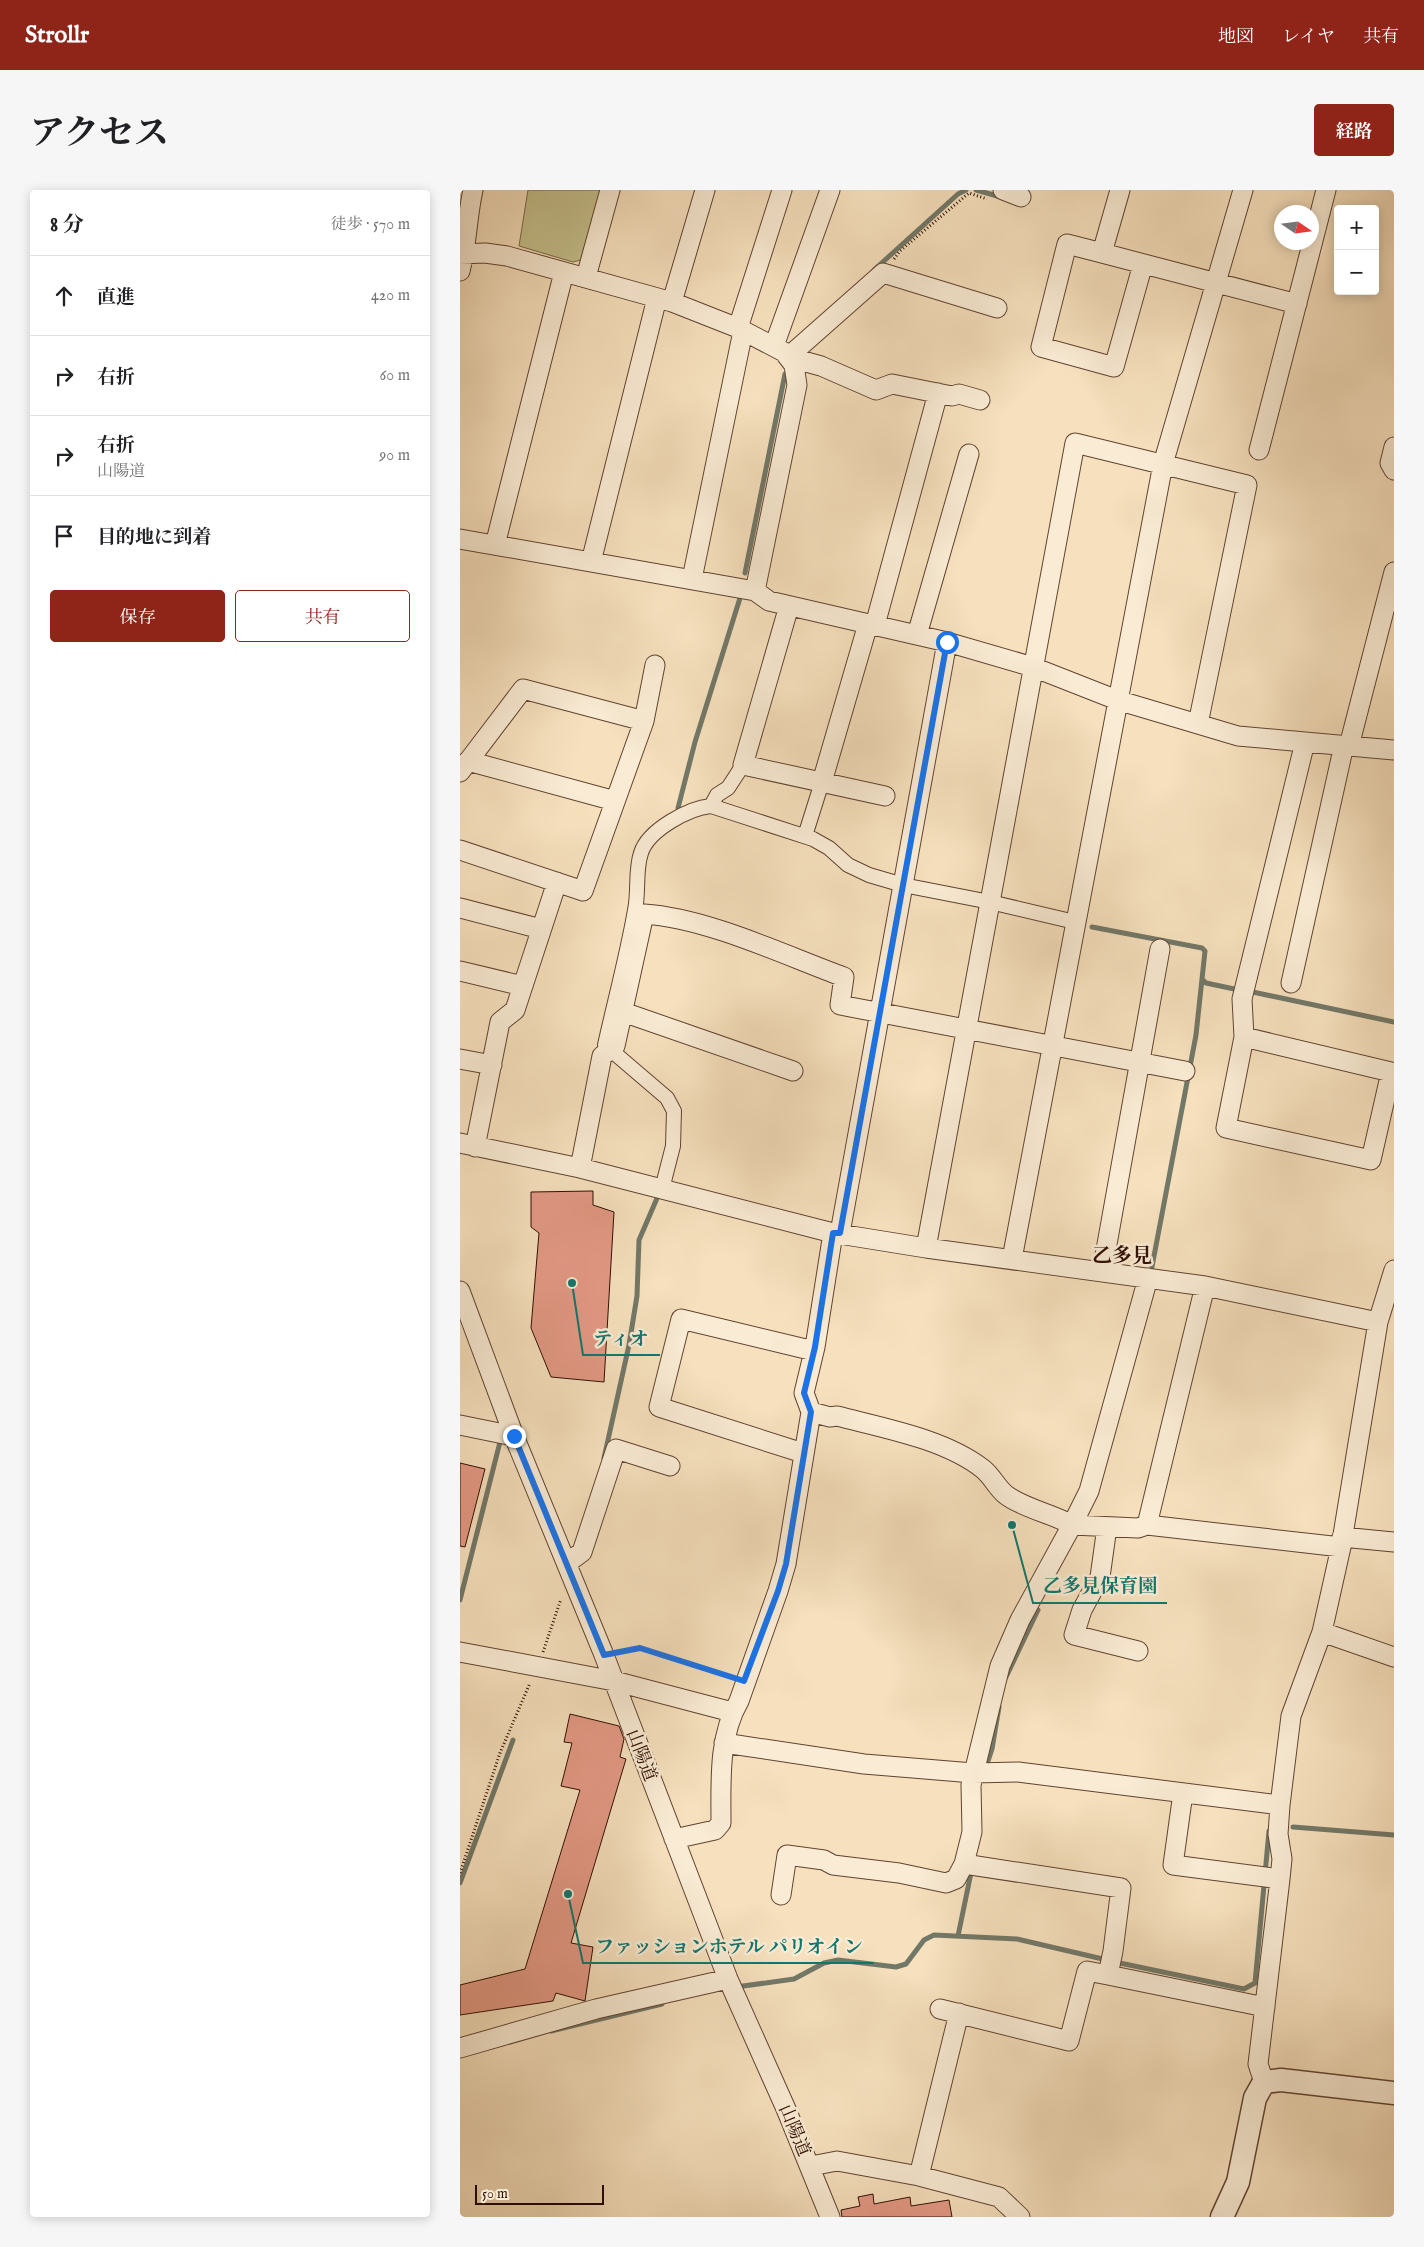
<!DOCTYPE html>
<html lang="ja">
<head>
<meta charset="utf-8">
<style>
	:root { --surface:#fff; --page:#f6f6f6; --text:#202124; --muted:#757577; --line:#e0e0e0; --accent:#8f2418 }
	body { margin:0; font-family:"IM FELL English","Noto Serif JP",serif; background:var(--page); color:var(--text) }
	.controls { position:absolute; right:15px; top:15px; display:grid; overflow:hidden; border-radius:5px; box-shadow:0 2px 12px #0003 }
	.controls button { width:45px; height:45px; display:grid; place-items:center; padding:0; border:0; border-bottom:1px solid var(--line); background:var(--surface); color:var(--text); font:25px sans-serif }
	.compass { position:absolute; left:814px; top:15px; width:45px; height:45px; border-radius:50%; background:var(--surface); box-shadow:0 2px 12px #0003; rotate:103deg }
	.scale { position:absolute; left:15px; bottom:12px; width:129px; box-sizing:border-box; padding-left:5px; border:2px solid #2f0f02; border-top:0; font-size:14px; line-height:18px; white-space:nowrap; color:#2f0f02; -webkit-text-stroke:4px #f9ebd4; paint-order:stroke }
	.stop { position:absolute; width:15px; height:15px; margin:-11px; border:4px solid #1a73e8; border-radius:50%; background:#fff }
	.stop.end { background:#1a73e8; border-color:#fff; box-shadow:0 1px 5px #0008 }
	.list { margin:0; padding:0; list-style:none }
	h2 { display:flex; justify-content:space-between; align-items:center; height:65px; margin:0; padding:0 20px; font-size:21px }
	h2 small { font-size:16px; font-weight:400; color:var(--muted) }
	.list li { display:grid; grid-template-columns:32px 1fr auto; gap:15px; align-items:center; box-sizing:border-box; height:80px; padding:0 20px; border-top:1px solid var(--line) }
	.list b { display:block; font-size:19px; white-space:nowrap }
	.list p { margin:0; font-size:16px; white-space:nowrap; color:var(--muted) }
	.list em { font-size:16px; font-style:normal; color:var(--muted) }
	.actions { display:flex; gap:10px; padding:15px 20px }
	.actions a { flex:1; padding:11px 0; border:1px solid var(--accent); border-radius:5px; text-align:center; font-size:18px; color:var(--accent) }
	.actions .main { background:var(--accent); color:#fff }
	.icon { flex:none; width:28px; height:28px; fill:none; stroke:currentColor; stroke-width:2; stroke-linecap:round; stroke-linejoin:round }
	.map { position:relative; flex:none; width:934px; height:2027px; overflow:hidden; border-radius:5px }
	header { display:flex; align-items:center; gap:30px; box-sizing:border-box; height:70px; padding:0 25px; background:var(--accent); color:#fff }
	header strong { font-size:24px }
	nav { display:flex; gap:28px; margin-inline-start:auto; font-size:18px }
	.intro { display:flex; align-items:center; justify-content:space-between; box-sizing:border-box; height:120px; padding:0 30px }
	h1 { margin:0; font-size:35px }
	.button { padding:12px 22px; border-radius:5px; background:var(--accent); color:#fff; font-size:18px; font-weight:700 }
	main { display:flex; gap:30px; padding:0 30px }
	aside { flex:1; background:var(--surface); border-radius:5px; box-shadow:0 2px 12px #0003 }
	.map>svg:first-child { display:block }
	.green { fill:#c4c08c; stroke:#7a6847 }
	.lines { fill:none; stroke-linecap:round; stroke-linejoin:round }
	.stream { stroke:#727868; stroke-width:5 }
	.building { fill:#e49985; stroke:#2f0f02 }
	.pedestrian-casing { stroke:#614331; stroke-width:16 }
	.minor-casing { stroke:#614331; stroke-width:21 }
	.tertiary-casing { stroke:#614331; stroke-width:25 }
	.path { stroke:#2f0f02; stroke-width:3; stroke-dasharray:1 2.5; stroke-linecap:butt }
	.pedestrian { stroke:#f9ebd4; stroke-width:14 }
	.minor { stroke:#f9ebd4; stroke-width:19 }
	.tertiary { stroke:#f9ebd4; stroke-width:22 }
	.route { stroke:#1a73e8; stroke-width:6 }
	.labels { text-anchor:middle; stroke-width:5; stroke-linejoin:round; paint-order:stroke }
	.street-label { font-size:18px; fill:#2f0f02; stroke:#f9ebd4 }
	.quarter-label { font-size:20px; font-weight:bold; fill:#2f0f02; stroke:#f9ebd4 }
	.leader { fill:none; stroke:#0f766e; stroke-width:2 }
	.callout-dot { fill:#0f766e; stroke:#f9ebd4; stroke-width:2 }
	.callout-label { font-size:19px; text-anchor:middle; font-weight:bold; fill:#0f766e; stroke:#f9ebd4; stroke-width:5; stroke-linejoin:round; paint-order:stroke }
</style>
</head>
<body>
<header>
<strong>Strollr</strong>
<nav><a>地図</a><a>レイヤ</a><a>共有</a></nav>
</header>
<div class="intro"><h1>アクセス</h1><a class="button">経路</a></div>
<main>
<aside>
<h2>8 分<small>徒歩 · 570 m</small></h2>
<ul class="list">
<li><svg class="icon" aria-label="ahead" viewBox="0 0 24 24"><path d="M12 20V5M6 11l6-6 6 6"/></svg><div><b>直進</b></div><em>420 m</em></li>
<li><svg class="icon" aria-label="right" viewBox="0 0 24 24"><path d="M7 20v-9h11M14 6l5 5-5 5"/></svg><div><b>右折</b></div><em>60 m</em></li>
<li><svg class="icon" aria-label="right" viewBox="0 0 24 24"><path d="M7 20v-9h11M14 6l5 5-5 5"/></svg><div><b>右折</b><p>山陽道</p></div><em>90 m</em></li>
<li><svg class="icon" aria-label="arrive" viewBox="0 0 24 24"><path d="M6 21V4h12l-3 4 3 4H6"/></svg><div><b>目的地に到着</b></div></li>
</ul>
<div class="actions"><a class="main">保存</a><a>共有</a></div>
</aside>
<div class="map">
<svg width="934" height="2027" viewBox="0 0 934 2027">
	<rect width="100%" height="100%" fill="#f6e0bd"/>
	<filter id="stains"><feTurbulence type="fractalNoise" baseFrequency=".004" numOctaves="4"/><feColorMatrix values="0 0 0 0 .2 0 0 0 0 .09 0 0 0 0 .02 0 0 0 .5 -.17"/></filter>
	<radialGradient id="worn" r=".72"><stop offset=".6" stop-color="#630" stop-opacity="0"/><stop offset="1" stop-color="#630" stop-opacity=".3"/></radialGradient>
	<!-- green -->
	<path class="green" d="M68,0H143L121,70L113,72L59,56Z"/>
	<g class="lines">
		<!-- stream -->
		<path class="stream" d="M516,0L541,7
			M414,80L498,4L506,0
			M285,383L325,184
			M218,618L235,552L280,408
			M632,737L742,758L745,761L742,789L746,793L779,800
			M788,801L934,832
			M691,1082L736,845L742,789
			M144,1268L169,1155L177,1106L179,1050L198,1006
			M0,1410L40,1252
			M546,1487L578,1420
			M525,1580L532,1559L539,1517
			M833,1637L934,1645
			M0,1693L53,1550
			M498,1746L512,1678
			M655,1772L784,1799L795,1793L809,1641
			M276,1797L334,1789L364,1773L378,1770L436,1777L446,1774L464,1750L474,1745L557,1749L647,1770
			M91,1841L202,1814"/>
	</g>
	<!-- building -->
	<path class="building" d="M133,1001V1015L154,1022L144,1192L91,1187L71,1138L79,1043L71,1037V1002Z
		M0,1273L25,1279L5,1357L0,1356Z
		M110,1524L159,1536L164,1549L160,1567L166,1569L111,1753L133,1757L125,1811L96,1803L93,1811L0,1825V1795L65,1779L120,1600L101,1596L112,1553L104,1552Z
		M413,2004L414,2014L450,2007L451,2016L489,2010L492,2027H382L381,2020L400,2016L398,2007Z"/>
	<g class="lines">
		<defs>
			<path id="pedestrian" d="M251,616L257,605L268,598L283,575
				M345,646L362,592
				M202,999L213,956L214,921L207,908L145,855C155,810 167,766 175,720C179,702 175,680 181,663C188,640 229,618 251,616L353,649L369,658L388,675L409,685L443,695L530,712L615,732"/>
			<path id="minor" d="M543,0L561,7
				M660,0L642,63L607,54L581,157L654,177L683,74
				M642,63L837,114
				M0,64L25,63L47,66L212,112L278,138L324,162L334,175L337,195L295,401
				M0,81C7,54 7,27 13,0
				M126,87L150,0
				M212,112L245,0
				M278,138L322,0
				M314,156L370,0
				M520,210L499,204L492,206L432,194L416,200L361,176L328,167L423,83L537,118
				M934,257L930,273L934,280
				M799,260L866,0
				M0,349L295,401L309,411L487,452L573,477L657,510L778,546L934,560
				M35,355L104,82
				M131,372L197,108
				M232,389L283,141
				M329,416L283,575L425,606
				M415,435L478,203
				M457,445L509,264
				M889,556L934,382
				M8,571L155,611
				M0,582L63,499L184,531
				M362,592L408,434
				M0,660L123,701L184,531L195,475
				M0,718L81,739
				M0,781L63,796
				M831,793L884,555
				M163,822L333,881
				M784,847L931,882L911,970L766,938L784,847L782,809L845,552
				M0,869L32,875
				M0,953L120,978L373,1043L466,1058L745,1096L918,1132
				M15,957L40,832L55,820L97,692
				M120,978L142,866L155,856L184,724C247,728 324,765 384,787L380,815L725,881
				M380,1043L487,452
				M466,1058L615,253L787,295L738,534
				M552,1069L703,274L783,0
				M642,1082L700,759
				M688,1088L629,1301L612,1335L678,1338L687,1335L881,1357
				M0,1101L54,1246L144,1465L268,1789L326,1919L370,2027
				M0,1235L54,1246
				M343,1263L199,1217L221,1129L354,1161
				M687,1335L745,1096
				M647,1337L640,1387L622,1420L614,1445L678,1461
				M882,1347L934,1352
				M107,1373L122,1362L156,1259L210,1276
				M862,1442L934,1467
				M0,1462L154,1491L272,1522
				M264,1553L404,1574L513,1583L558,1582L820,1615
				M723,1603L713,1675L820,1689
				M214,1649L255,1640L261,1633C261,1593 258,1547 279,1511L318,1401L326,1374L351,1222L344,1203L355,1157L373,1043
				M504,1674L661,1698L653,1761L648,1785L805,1817
				M321,1705L327,1665L364,1670L373,1675L439,1683L486,1693L496,1689L504,1674L512,1642L511,1595L540,1476L560,1430L612,1335C591,1323 565,1319 546,1305C537,1298 532,1286 523,1279C485,1249 423,1238 377,1226L370,1227L351,1222
				M480,1819L609,1851L627,1781L648,1785
				M0,1858L136,1819L268,1789
				M804,1892L798,1874L820,1689L822,1669L818,1644L820,1615L831,1526L862,1442L881,1357L918,1132L934,1080
				M351,1976L377,1971L459,1986L539,2007L560,2027
				M459,1986L499,1823"/>
			<path id="tertiary" d="M762,2027L778,1992L795,1908L804,1892L821,1890L934,1903"/>
		</defs>
		<!-- pedestrian casing -->
		<use href="#pedestrian" class="pedestrian-casing"/>
		<!-- minor casing -->
		<use href="#minor" class="minor-casing"/>
		<!-- tertiary casing -->
		<use href="#tertiary" class="tertiary-casing"/>
		<!-- path -->
		<path class="path" d="M434,69L440,61L509,3L527,9
			M160,1461L180,1458L269,1486
			M83,1462L101,1409
			M0,1683L40,1563L70,1493"/>
		<!-- pedestrian -->
		<use href="#pedestrian" class="pedestrian"/>
		<!-- minor -->
		<use href="#minor" class="minor"/>
		<!-- tertiary -->
		<use href="#tertiary" class="tertiary"/>
	</g>
	<g class="lines">
		<!-- route -->
		<path class="route" d="M54,1246L144,1465L180,1458L284,1491L318,1401L326,1374L351,1222L344,1203L355,1157L373,1043H380L487,452"/>
	</g>
	<g class="labels">
		<!-- street labels -->
		<g class="street-label">
			<text transform="translate(182 1565) rotate(69)" y="6">山陽道</text>
			<text transform="translate(335 1940) rotate(67)" y="6">山陽道</text>
		</g>
		<!-- quarter labels -->
		<g class="quarter-label">
			<text x="662" y="1072">乙多見</text>
		</g>
	</g>
	<!-- callouts -->
	<path class="leader" d="M112 1093L123 1165H200M552 1335L573 1413H707M108 1704L123 1773H414"/>
	<g class="callout-dot">
		<circle cx="112" cy="1093" r="5"/>
		<circle cx="552" cy="1335" r="5"/>
		<circle cx="108" cy="1704" r="5"/>
	</g>
	<g class="callout-label">
		<text x="161" y="1155">ティオ</text>
		<text x="640" y="1402">乙多見保育園</text>
		<text x="269" y="1763">ファッションホテル パリオイン</text>
	</g>
	<rect width="100%" height="100%" filter="url(#stains)"/>
	<rect width="100%" height="100%" fill="url(#worn)"/>
</svg>
<div class="controls">
<button>+</button>
<button>−</button>
</div>
<svg class="compass" viewBox="-18 -18 36 36"><path d="M0-13l5 13h-10z" fill="#e53935"/><path d="M0 13l5-13h-10z" fill="#757577"/></svg>
<div class="scale">50 m</div>
<div class="stop" style="left:487px;top:452px"></div>
<div class="stop end" style="left:54px;top:1246px"></div>
</div>
</main>
</body>
</html>
